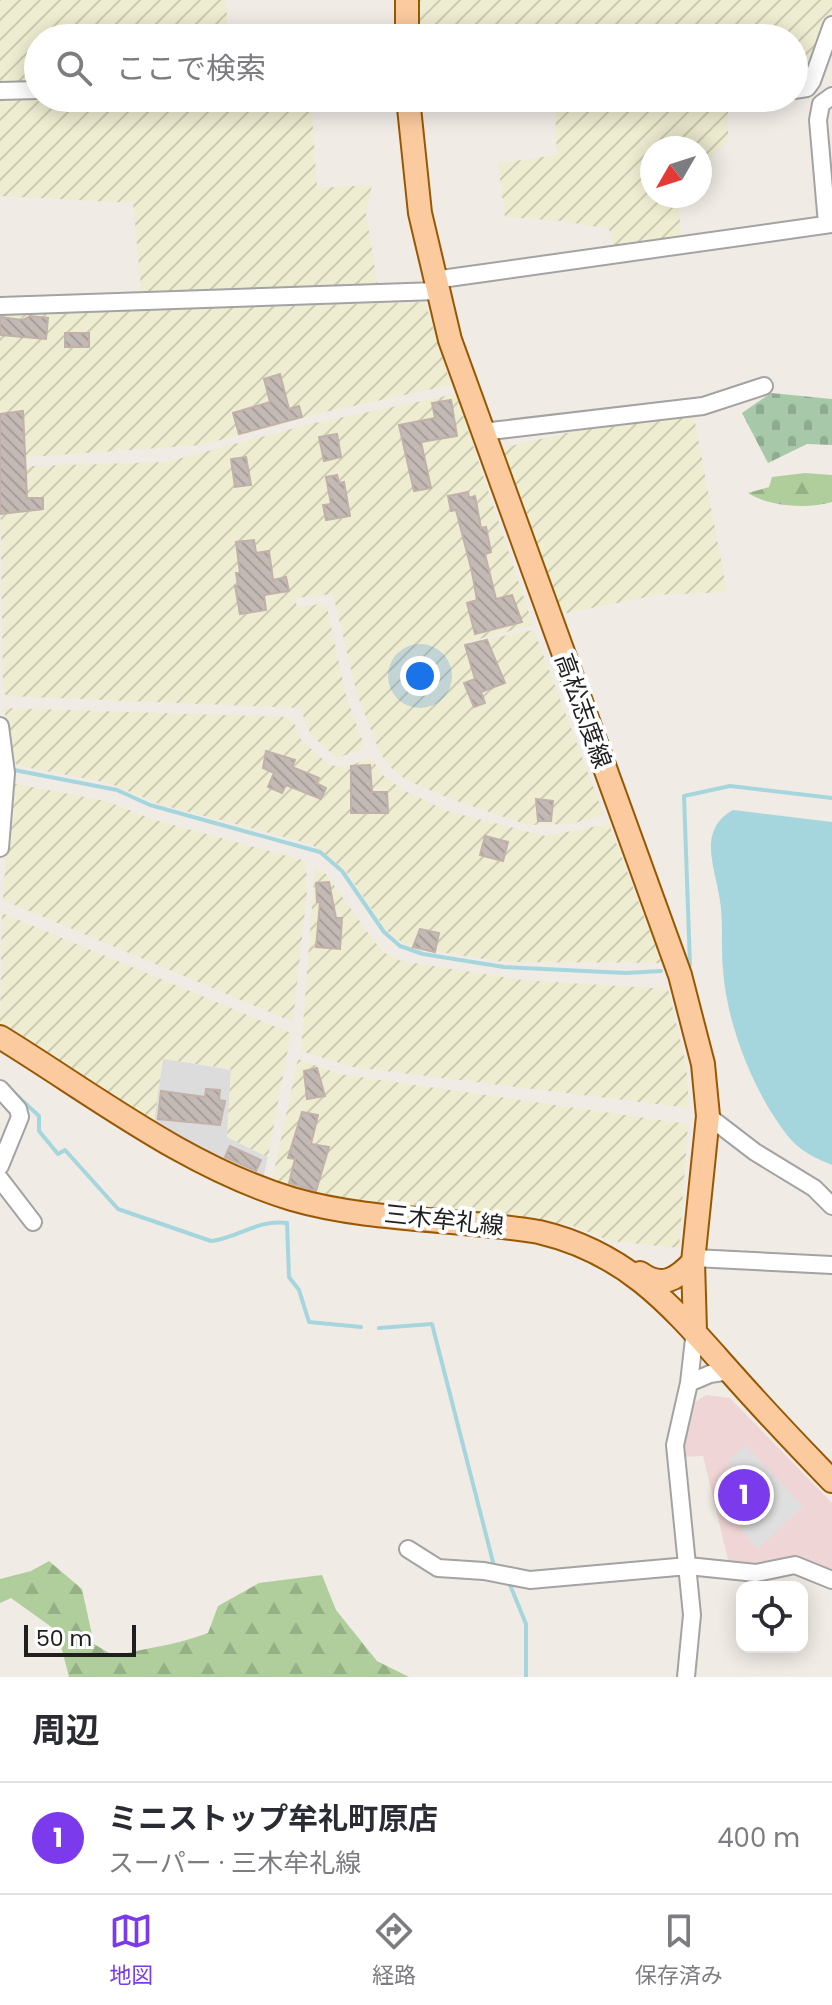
<!DOCTYPE html>
<html lang="ja">
<head>
<meta charset="utf-8">
<style>
	:root { --surface:#fff; --page:#f2f2f3; --text:#2b2b33; --muted:#7c7c81; --line:#e1e1e2; --accent:#7c3aed }
	body { margin:0; font-family:Poppins,"Noto Sans JP",sans-serif; background:var(--page); color:var(--text) }
	.controls { position:absolute; right:24px; bottom:24px; display:grid; overflow:hidden; border-radius:16px; box-shadow:0 4px 20px #0003 }
	.controls button { width:72px; height:72px; display:grid; place-items:center; padding:0; border:0; border-bottom:2px solid var(--line); background:var(--surface); color:var(--text); font:40px sans-serif }
	.compass { position:absolute; left:640px; top:136px; width:72px; height:72px; border-radius:50%; background:var(--surface); box-shadow:0 4px 20px #0003; rotate:231deg }
	.scale { position:absolute; left:24px; bottom:20px; width:112px; box-sizing:border-box; padding-left:8px; border:4px solid #1f1f1f; border-top:0; font-size:22px; line-height:28px; white-space:nowrap; color:#1f1f1f; -webkit-text-stroke:6px #fff; paint-order:stroke }
	.you { position:absolute; left:420px; top:676px; width:28px; height:28px; margin:-20px; border:6px solid #fff; border-radius:50%; background:#1a73e8; box-shadow:0 0 0 12px #1a73e833 }
	.badge { display:grid; place-items:center; width:52px; height:52px; border-radius:50%; background:var(--accent); color:#fff; font-size:26px; font-weight:700 }
	.pin { position:absolute; translate:-50% -50%; border:4px solid #fff; box-shadow:0 2px 8px #0006 }
	.list { margin:0; padding:0; list-style:none }
	h2 { display:flex; justify-content:space-between; align-items:center; height:104px; margin:0; padding:0 32px; font-size:34px }
	h2 small { font-size:26px; font-weight:400; color:var(--muted) }
	.list li { display:grid; grid-template-columns:52px 1fr auto; gap:24px; align-items:center; box-sizing:border-box; height:112px; padding:0 32px; border-top:2px solid var(--line) }
	.list b { display:block; font-size:30px; white-space:nowrap }
	.list p { margin:0; font-size:26px; white-space:nowrap; color:var(--muted) }
	.list em { font-size:26px; font-style:normal; color:var(--muted) }
	.icon { flex:none; width:44px; height:44px; fill:none; stroke:currentColor; stroke-width:2; stroke-linecap:round; stroke-linejoin:round }
	.map { position:relative; flex:none; width:832px; height:1677px; overflow:hidden }
	.search { position:absolute; background:var(--surface); box-shadow:0 4px 20px #0003; left:24px; right:24px; top:24px; height:88px; display:flex; align-items:center; gap:20px; box-sizing:border-box; padding:0 28px; border-radius:44px; color:var(--muted); font-size:30px }
	.sheet { height:216px; background:var(--surface) }
	nav { display:flex; justify-content:space-around; align-items:center; box-sizing:border-box; height:112px; border-top:2px solid var(--line); background:var(--surface); font-size:22px; color:var(--muted) }
	nav a { display:grid; justify-items:center; gap:4px }
	nav .on { color:var(--accent) }
	.map>svg:first-child { display:block }
	.residential { fill:#dddcdc }
	.commercial { fill:#f0d5d6 }
	.farmland { fill:url(#farmland-furrows) }
	.forest { fill:url(#forest-firs) }
	.cemetery { fill:url(#cemetery-stones) }
	.parking { fill:#dfdfdf }
	.water { fill:#a6d6dd }
	.lines { fill:none; stroke-linecap:round; stroke-linejoin:round }
	.stream { stroke:#a6d6dd; stroke-width:4 }
	.building { fill:url(#building-back-hatch); stroke:#c1b1a8; stroke-width:2 }
	.minor-casing { stroke:#a3a3a3; stroke-width:20 }
	.major-casing { stroke:#985802; stroke-width:26 }
	.minor { stroke:#fff; stroke-width:16 }
	.major { stroke:#fbca9f; stroke-width:22 }
	.labels { text-anchor:middle; stroke-width:8; stroke-linejoin:round; paint-order:stroke }
	.street-label { font-size:24px; fill:#1f1f1f; stroke:#fff }
</style>
</head>
<body>
<div class="map">
<svg width="832" height="1677" viewBox="0 0 832 1677">
	<defs>
		<pattern id="farmland-furrows" width="10" height="10" patternUnits="userSpaceOnUse" patternTransform="scale(2)"><rect width="10" height="10" fill="#eeedd1"/><path d="M-1 1l2-2M0 10L10 0M9 11l2-2" fill="none" stroke="#cccbb3"/></pattern>
		<pattern id="forest-firs" width="22" height="20" patternUnits="userSpaceOnUse" patternTransform="scale(2)"><rect width="22" height="20" fill="#afce9b"/><path d="M5 1l3.5 6h-7zM16 11l3.5 6h-7z" fill="#96b085"/></pattern>
		<pattern id="cemetery-stones" width="16" height="16" patternUnits="userSpaceOnUse" patternTransform="scale(2)"><rect width="16" height="16" fill="#a7c8a9"/><path d="M2 7V4a2 2 0 0 1 4 0v3zM10 15v-3a2 2 0 0 1 4 0v3z" fill="#8fab91"/></pattern>
		<pattern id="building-back-hatch" width="6" height="6" patternUnits="userSpaceOnUse" patternTransform="scale(2)"><rect width="6" height="6" fill="#c4bab5"/><path d="M-1 5l2 2M0 0l6 6M5-1l2 2" fill="none" stroke="#a89f9b"/></pattern>
	</defs>
	<rect width="100%" height="100%" fill="#f0ebe5"/>
	<!-- residential -->
	<path class="residential" d="M162,1058L231,1070L227,1137L268,1157L262,1182L223,1164L154,1122Z"/>
	<!-- commercial -->
	<path class="commercial" d="M706,1395L730,1398L832,1503V1579L804,1562L731,1572L703,1456L682,1457L691,1405Z"/>
	<!-- farmland -->
	<path class="farmland" d="M0,0H226L228,38H38V84L0,86Z
		M417,0H832V18L817,41L805,83H794V38H421Z
		M0,97L311,98L317,188L372,185L366,213L378,288L142,297L133,203L0,196Z
		M689,98H728V141L700,168V148H652V196H677L682,240L615,249L609,229L563,221L505,217L498,163L557,155L555,106Z
		M425,302L451,385L316,414L202,445L0,459V313Z
		M456,394L533,625L452,646L534,630L604,815L570,824L528,825L451,799L408,781L392,769L380,753L357,694L333,594L295,598L297,607L321,604L327,608L346,695L365,748L337,758L311,735L300,708L7,696L3,692L0,467L167,462L310,424Z
		M693,412L727,592L657,595L567,613L560,610L501,448L593,427Z
		M4,708L288,717L293,720L301,740L329,765L345,767L371,758L384,776L403,790L447,811L545,836L609,824L662,963L503,962L408,947L386,930L345,870L311,844L159,804L109,783L19,766L13,762Z
		M11,783L106,801L155,820L306,861L307,891L293,1022L3,900Z
		M315,866L326,874L373,940L385,953L401,961L522,980L668,989L686,1064L689,1108L353,1067L301,1051Z
		M2,913L291,1033L268,1157L227,1137L231,1069L163,1059L154,1122L0,1025Z
		M298,1059L339,1074L688,1124L679,1248L611,1241L573,1226L538,1220L328,1198L271,1185Z"/>
	<!-- forest -->
	<path class="forest" d="M805,473L832,475V502C807,509 770,507 748,493L769,487L772,477Z
		M49,1561L82,1589L94,1644L114,1656C146,1648 177,1645 208,1633L218,1606L259,1583L322,1575L336,1610L377,1661L409,1677H69L57,1631L11,1598L0,1603V1579L31,1571Z"/>
	<!-- cemetery -->
	<path class="cemetery" d="M771,393L832,399V445L807,444L768,463L742,413Z"/>
	<!-- parking -->
	<path class="parking" d="M745,1445L803,1506L758,1549L740,1529L766,1504L727,1462Z"/>
	<!-- water -->
	<path class="water" d="M733,810L832,822V1165C815,1158 798,1150 787,1135C753,1091 727,1025 723,970C721,950 723,929 721,909C718,872 694,832 733,810Z"/>
	<g class="lines">
		<!-- stream -->
		<path class="stream" d="M9,769L117,790L150,805L320,852L342,871L384,932L400,946L423,954L504,967L626,973L661,971
			M690,965L684,796L730,786L832,798
			M10,1089L39,1116V1131L58,1154L65,1150L118,1209L211,1241C239,1238 257,1219 287,1223L289,1277L299,1290L309,1322L361,1327
			M379,1328L432,1324L493,1562
			M508,1580L526,1624V1677"/>
	</g>
	<!-- building -->
	<path class="building" d="M30,316L48,318L46,339L0,335V317L23,320Z
		M65,333H89V347H65Z
		M280,374L289,409L299,406L302,417L239,434L233,413L270,402L264,379Z
		M451,400L457,436L421,442L431,488L414,491L399,425L435,418L432,403Z
		M23,411L27,498H43V509L0,514V414Z
		M337,434L341,457L324,461L319,437Z
		M246,457L251,485L235,487L231,459Z
		M337,475L339,483L344,482L350,516L326,520L323,505L331,504L326,477Z
		M468,492L469,498L475,496L481,528L486,527L491,552L485,554L496,599L512,595L522,622L475,634L467,603L477,600L472,572L456,510L451,511L448,496Z
		M254,540L256,553L269,551L273,580L286,577L289,591L264,595L266,610L240,614L235,586L238,585L236,573H240L236,542Z
		M487,640L505,683L481,692L485,703L474,707L464,683L475,679L465,645Z
		M266,751L295,760L292,767L319,778L316,783L326,788L321,799L286,785L282,793L268,787L274,773L263,768Z
		M370,765L372,792H387L388,813H351V766Z
		M536,799L553,801L551,821H538Z
		M485,836L508,842L503,861L480,855Z
		M329,882L336,918H342L340,949L316,947L320,902H317L316,883Z
		M420,929L439,933L435,952L413,947Z
		M317,1068L325,1096L307,1099L304,1071Z
		M206,1089L220,1090L219,1100L225,1101L220,1125L158,1119L161,1091L205,1097Z
		M302,1112L318,1115L311,1144L329,1147L316,1191L289,1183L295,1159L288,1158Z
		M230,1146L261,1160L256,1171L225,1157Z
		M735,1475L763,1504L742,1523L715,1494Z"/>
	<g class="lines">
		<defs>
			<path id="minor" d="M794,90L807,88L812,81L832,25
				M0,91L38,90
				M544,98L549,101L606,98
				M827,224L818,120L821,104L832,96
				M434,280L832,224
				M0,306L437,291
				M482,432L703,406L764,386
				M0,726L6,773L0,848
				M0,1089L18,1109L20,1117L0,1166
				M708,1116L755,1152L814,1188L832,1206
				M0,1179L33,1222
				M694,1258L832,1265
				M689,1383L710,1374L729,1371
				M408,1549L438,1568L484,1571L530,1580L688,1566L756,1573L795,1565L832,1580
				M686,1677L692,1615L675,1445L689,1383L695,1330"/>
			<path id="major" d="M407,0V38
				M408,98L420,213L450,340L680,975L703,1064L708,1116L693,1262L695,1330
				M0,1037C93,1094 186,1167 292,1199C371,1222 458,1218 539,1232C629,1253 673,1308 732,1374C764,1410 798,1446 832,1481
				M640,1273C662,1289 677,1279 693,1262"/>
		</defs>
		<!-- minor casing -->
		<use href="#minor" class="minor-casing"/>
		<!-- major casing -->
		<use href="#major" class="major-casing"/>
		<!-- minor -->
		<use href="#minor" class="minor"/>
		<!-- major -->
		<use href="#major" class="major"/>
	</g>
	<g class="labels">
		<!-- street labels -->
		<g class="street-label">
			<text transform="translate(583 711) rotate(70)" y="8">高松志度線</text>
			<text transform="translate(444 1220) rotate(6)" y="8">三木牟礼線</text>
		</g>
	</g>
</svg>
<div class="controls">
<button><svg class="icon" aria-label="locate" viewBox="0 0 24 24"><circle cx="12" cy="12" r="6"/><path d="M12 2v4M12 18v4M2 12h4M18 12h4"/></svg></button>
</div>
<svg class="compass" viewBox="-18 -18 36 36"><path d="M0-13l5 13h-10z" fill="#e53935"/><path d="M0 13l5-13h-10z" fill="#7c7c81"/></svg>
<div class="scale">50 m</div>
<div class="you"></div>
<div class="pin badge" style="left:744px;top:1495px">1</div>
<div class="search"><svg class="icon" aria-label="search" viewBox="0 0 24 24"><circle cx="10" cy="10" r="6"/><path d="M15 15l6 6"/></svg>ここで検索</div>
</div>
<section class="sheet">
<h2>周辺<small></small></h2>
<ul class="list">
<li><span class="badge">1</span><div><b>ミニストップ牟礼町原店</b><p>スーパー · 三木牟礼線</p></div><em>400 m</em></li>
</ul>
</section>
<nav>
<a class="on"><svg class="icon" aria-label="map" viewBox="0 0 24 24"><path d="M3 6l6-2 6 2 6-2v14l-6 2-6-2-6 2zM9 4v14M15 6v14"/></svg>地図</a>
<a><svg class="icon" aria-label="directions" viewBox="0 0 24 24"><path d="M12 3l9 9-9 9-9-9zM9 14v-3h6M13 9l2 2-2 2"/></svg>経路</a>
<a><svg class="icon" aria-label="saved" viewBox="0 0 24 24"><path d="M7 4h10v16l-5-4-5 4z"/></svg>保存済み</a>
</nav>
</body>
</html>
